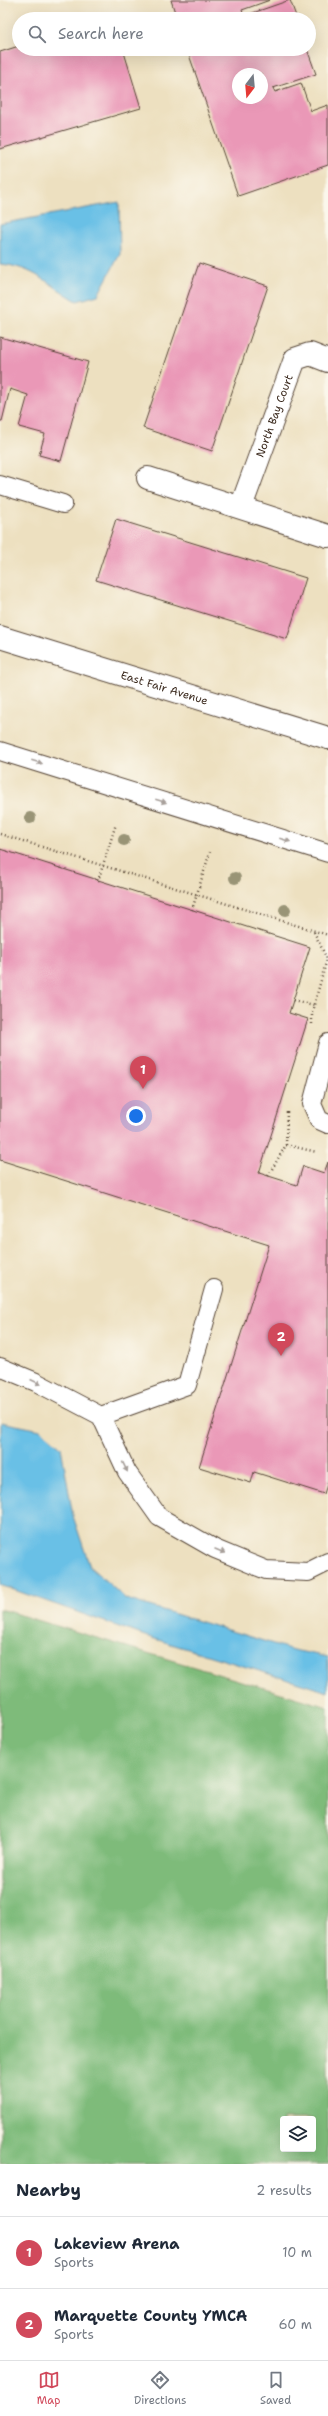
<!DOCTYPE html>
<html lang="en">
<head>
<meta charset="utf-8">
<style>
	:root { --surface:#fff; --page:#f2f2f3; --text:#1f2937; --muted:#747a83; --line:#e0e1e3; --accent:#d1495b }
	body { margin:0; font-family:"Shantell Sans",sans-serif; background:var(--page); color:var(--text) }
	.controls { position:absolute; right:12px; bottom:12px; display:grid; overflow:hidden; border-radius:4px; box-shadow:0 4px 16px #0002 }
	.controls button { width:36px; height:36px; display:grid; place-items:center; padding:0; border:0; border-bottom:1px solid var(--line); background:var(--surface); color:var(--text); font:20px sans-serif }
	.compass { position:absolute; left:232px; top:68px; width:36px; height:36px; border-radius:50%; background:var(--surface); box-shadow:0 4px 16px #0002; rotate:196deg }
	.you { position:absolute; left:136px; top:1116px; width:14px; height:14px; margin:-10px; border:3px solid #fff; border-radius:50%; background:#1a73e8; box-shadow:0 0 0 6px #1a73e833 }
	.badge { display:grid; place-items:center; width:26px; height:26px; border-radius:50%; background:var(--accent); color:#fff; font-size:13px; font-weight:700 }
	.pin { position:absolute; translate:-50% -33px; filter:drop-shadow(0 1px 2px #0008) }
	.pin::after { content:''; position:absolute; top:21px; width:14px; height:12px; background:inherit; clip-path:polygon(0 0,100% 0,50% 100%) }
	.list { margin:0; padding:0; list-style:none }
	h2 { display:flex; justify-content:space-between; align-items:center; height:52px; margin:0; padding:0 16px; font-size:17px }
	h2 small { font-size:13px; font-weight:400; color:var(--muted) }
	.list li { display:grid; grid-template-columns:26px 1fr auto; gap:12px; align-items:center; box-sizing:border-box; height:72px; padding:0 16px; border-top:1px solid var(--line) }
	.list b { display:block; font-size:15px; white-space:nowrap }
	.list p { margin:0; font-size:13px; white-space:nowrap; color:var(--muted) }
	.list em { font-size:13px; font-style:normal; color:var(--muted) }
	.icon { flex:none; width:22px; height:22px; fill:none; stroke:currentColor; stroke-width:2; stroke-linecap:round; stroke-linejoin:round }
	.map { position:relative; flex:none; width:328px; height:2164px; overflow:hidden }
	.search { position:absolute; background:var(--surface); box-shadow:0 4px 16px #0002; left:12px; right:12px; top:12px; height:44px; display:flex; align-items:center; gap:10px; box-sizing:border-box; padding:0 14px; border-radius:22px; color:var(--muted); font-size:15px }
	.sheet { height:196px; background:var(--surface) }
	nav { display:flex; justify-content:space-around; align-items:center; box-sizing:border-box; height:56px; border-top:1px solid var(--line); background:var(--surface); font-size:11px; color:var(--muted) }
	nav a { display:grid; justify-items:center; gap:2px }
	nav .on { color:var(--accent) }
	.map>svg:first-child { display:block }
	.forest { fill:#7ebb7a; stroke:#5c724c; fill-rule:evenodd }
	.water { fill:#69c0e6; stroke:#527582 }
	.building { fill:#ea98b7; fill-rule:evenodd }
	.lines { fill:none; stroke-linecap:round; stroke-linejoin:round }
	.lane-casing { stroke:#564536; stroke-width:20 }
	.street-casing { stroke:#564536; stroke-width:24 }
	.secondary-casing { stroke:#564536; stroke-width:24 }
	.path { stroke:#564536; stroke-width:2.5; stroke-dasharray:1 3; stroke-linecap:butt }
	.lane { stroke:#fff; stroke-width:18 }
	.street { stroke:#fff; stroke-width:22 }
	.secondary { stroke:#fff; stroke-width:22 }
	.tree { fill:#999476 }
	.oneway { fill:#a79f9a }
	.labels { text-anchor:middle; stroke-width:4; stroke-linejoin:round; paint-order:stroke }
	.street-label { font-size:11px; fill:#3b2a1e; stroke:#fbf7ec }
</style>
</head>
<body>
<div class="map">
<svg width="328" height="2164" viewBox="0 0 328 2164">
	<rect width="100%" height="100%" fill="#fbf7ec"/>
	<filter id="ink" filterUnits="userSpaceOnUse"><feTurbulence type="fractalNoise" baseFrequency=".025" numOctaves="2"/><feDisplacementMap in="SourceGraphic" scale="8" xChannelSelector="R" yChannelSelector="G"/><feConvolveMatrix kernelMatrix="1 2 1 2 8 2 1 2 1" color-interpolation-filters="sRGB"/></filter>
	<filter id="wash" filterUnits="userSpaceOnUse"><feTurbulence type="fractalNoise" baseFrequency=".012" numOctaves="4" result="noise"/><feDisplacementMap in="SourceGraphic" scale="16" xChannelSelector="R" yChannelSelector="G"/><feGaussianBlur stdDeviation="0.9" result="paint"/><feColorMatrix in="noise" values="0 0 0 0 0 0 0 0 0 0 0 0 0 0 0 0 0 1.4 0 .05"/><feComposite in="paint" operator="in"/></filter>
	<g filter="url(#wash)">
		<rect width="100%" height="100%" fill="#ede0c0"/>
		<!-- forest -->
		<path class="forest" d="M0,1609L328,1707V2164H0ZM283,2119H313V2149H283Z"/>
		<!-- water -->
		<path class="water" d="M119,202L120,254L98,295L77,301C49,285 34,267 0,264V224Z
			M1,1422L41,1430L61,1447L73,1516L90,1567L126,1599L293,1650L328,1657V1692L145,1636L0,1585Z"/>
		<g id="blocks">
			<!-- building -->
			<path class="building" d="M171,0H270L242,10L244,16L290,0L297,19H177Z
				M19,46V49H123L141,108L0,149V52Z
				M187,49H307L316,74L273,88L275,92L301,83L311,111L328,105V165L238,196ZM238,74H262V98H238Z
				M199,263L268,286L212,451L143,428Z
				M0,337L88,362L61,461L39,455L45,434L19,427L28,395L10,389L2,421H0Z
				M116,519L306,578L287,639L96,580Z
				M0,849L310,947L289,1013L308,1019L259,1173L297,1185L303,1166L324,1173L328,1162V1481L324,1494L254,1472L251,1483L199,1467L269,1245L0,1160Z"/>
		</g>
	</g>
	<g filter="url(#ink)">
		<use href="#blocks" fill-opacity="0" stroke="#564536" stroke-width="1"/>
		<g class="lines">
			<defs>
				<path id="lane" d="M0,485L63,504
					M0,751L328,853
					M328,1043L312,1104L319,1120L328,1124
					M0,1367L36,1382L101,1416L127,1472L159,1517L215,1549L266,1570L308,1572L328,1562
					M101,1416L187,1385L214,1289"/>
				<g id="street">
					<path d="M148,478L328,536"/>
					<path id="s1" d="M241,507L295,359L310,354L328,361"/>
				</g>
				<g id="secondary">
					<path id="s2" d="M0,637L328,738"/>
				</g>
			</defs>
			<!-- lane casing -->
			<use href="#lane" class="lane-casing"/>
			<!-- street casing -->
			<use href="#street" class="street-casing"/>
			<!-- secondary casing -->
			<use href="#secondary" class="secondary-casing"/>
			<!-- path -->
			<path class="path" d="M0,834L328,935
				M98,881L116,824
				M192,910L210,852
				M293,1000L314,1005
				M312,1024V1012L327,959L313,930
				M286,1145L287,1112
				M268,1176L286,1145L317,1152"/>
			<!-- lane -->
			<use href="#lane" class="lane"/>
			<!-- street -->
			<use href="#street" class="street"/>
			<!-- secondary -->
			<use href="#secondary" class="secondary"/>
		</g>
		<!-- trees -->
		<g class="tree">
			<circle cx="30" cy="818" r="6"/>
			<circle cx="124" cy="840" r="6"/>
			<circle cx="235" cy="878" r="6"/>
			<circle cx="285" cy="910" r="6"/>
		</g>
		<!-- one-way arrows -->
		<defs><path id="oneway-solid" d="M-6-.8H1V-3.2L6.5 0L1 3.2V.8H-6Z"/></defs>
		<g class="oneway">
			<use href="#oneway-solid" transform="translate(37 762) rotate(17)"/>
			<use href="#oneway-solid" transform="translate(161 801) rotate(17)"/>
			<use href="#oneway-solid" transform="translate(285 840) rotate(17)"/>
			<use href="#oneway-solid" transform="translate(36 1382) rotate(25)"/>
			<use href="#oneway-solid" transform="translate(125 1467) rotate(64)"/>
			<use href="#oneway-solid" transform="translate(220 1551) rotate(23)"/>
		</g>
	</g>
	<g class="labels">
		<!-- street labels -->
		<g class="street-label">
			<text dy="4" stroke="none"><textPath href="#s1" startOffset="97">North Bay Court</textPath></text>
			<text dy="4" stroke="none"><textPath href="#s2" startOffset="172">East Fair Avenue</textPath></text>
		</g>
	</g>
</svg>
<div class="controls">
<button><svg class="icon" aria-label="layers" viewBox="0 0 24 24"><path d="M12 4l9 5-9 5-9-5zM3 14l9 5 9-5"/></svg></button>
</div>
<svg class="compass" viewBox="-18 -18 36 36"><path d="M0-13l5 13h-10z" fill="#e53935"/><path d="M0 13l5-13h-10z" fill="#747a83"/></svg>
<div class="you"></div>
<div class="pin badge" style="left:143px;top:1089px">1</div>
<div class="pin badge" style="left:281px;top:1356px">2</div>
<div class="search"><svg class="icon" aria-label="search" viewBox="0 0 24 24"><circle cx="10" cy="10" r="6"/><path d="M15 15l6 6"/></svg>Search here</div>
</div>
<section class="sheet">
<h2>Nearby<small>2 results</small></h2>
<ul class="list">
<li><span class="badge">1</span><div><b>Lakeview Arena</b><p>Sports</p></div><em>10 m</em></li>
<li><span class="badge">2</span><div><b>Marquette County YMCA</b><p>Sports</p></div><em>60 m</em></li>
</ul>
</section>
<nav>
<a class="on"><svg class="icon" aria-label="map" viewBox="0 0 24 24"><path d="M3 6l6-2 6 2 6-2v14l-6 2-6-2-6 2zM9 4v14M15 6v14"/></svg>Map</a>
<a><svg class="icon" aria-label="directions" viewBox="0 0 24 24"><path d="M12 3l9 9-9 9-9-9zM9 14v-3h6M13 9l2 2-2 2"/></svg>Directions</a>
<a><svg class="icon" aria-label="saved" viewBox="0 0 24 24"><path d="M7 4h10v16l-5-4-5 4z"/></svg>Saved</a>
</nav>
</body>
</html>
